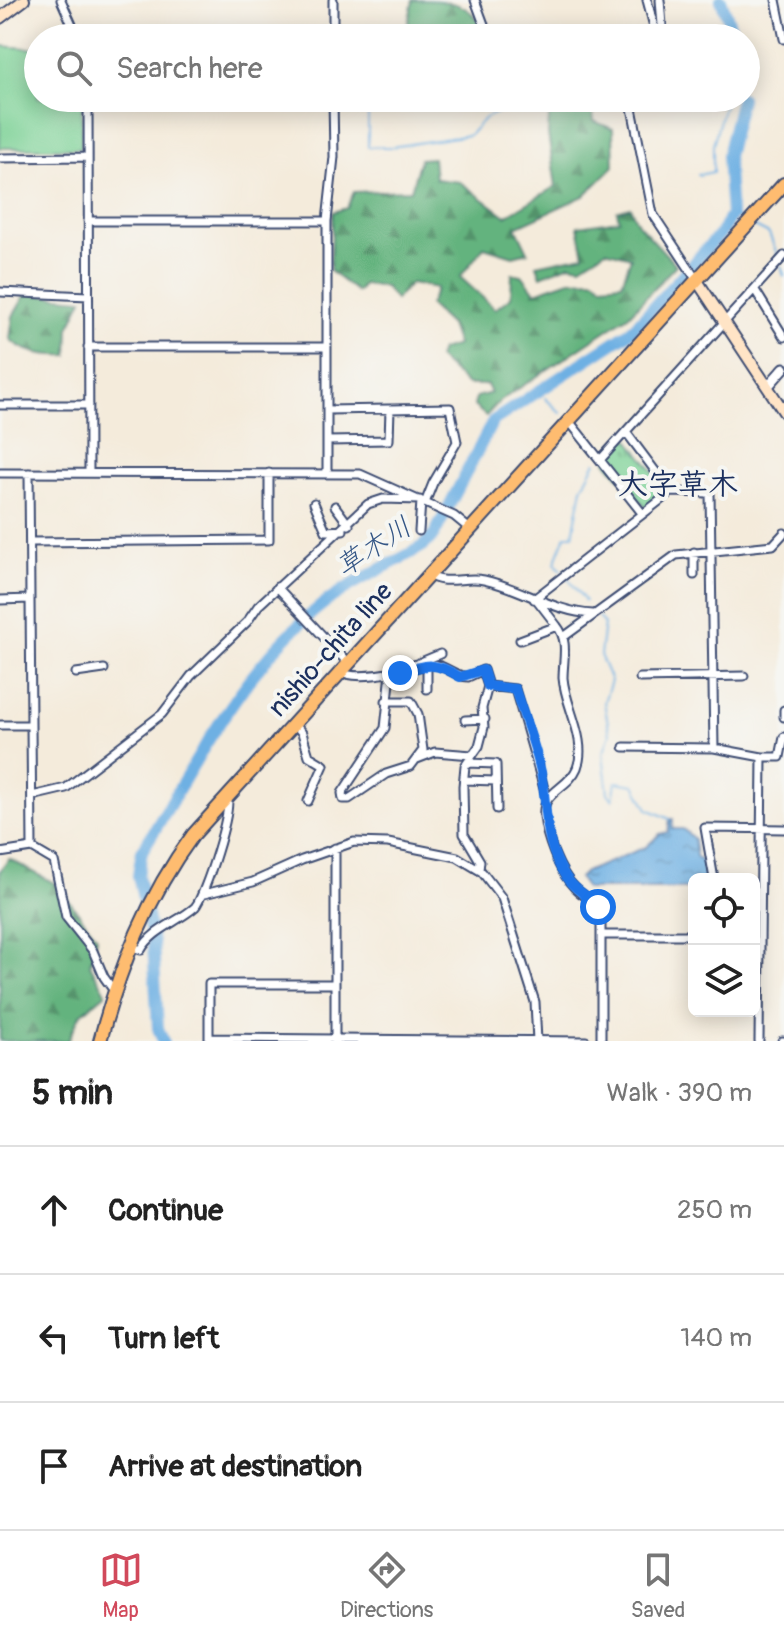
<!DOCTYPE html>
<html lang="en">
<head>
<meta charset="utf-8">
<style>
	:root { --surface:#fff; --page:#f2f2f2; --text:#222; --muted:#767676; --line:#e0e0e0; --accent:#d1495b }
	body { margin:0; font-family:Pangolin,"Klee One",sans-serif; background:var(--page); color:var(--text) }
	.controls { position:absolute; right:24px; bottom:24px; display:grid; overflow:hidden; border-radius:12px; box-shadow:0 4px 20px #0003 }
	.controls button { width:72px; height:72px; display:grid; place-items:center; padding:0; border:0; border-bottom:2px solid var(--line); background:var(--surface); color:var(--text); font:40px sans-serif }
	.stop { position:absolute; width:24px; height:24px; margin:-18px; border:6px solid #1a73e8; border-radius:50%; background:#fff }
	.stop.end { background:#1a73e8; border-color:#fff; box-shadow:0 2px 8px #0008 }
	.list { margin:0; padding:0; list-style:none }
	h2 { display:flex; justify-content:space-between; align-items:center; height:104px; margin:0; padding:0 32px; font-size:34px }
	h2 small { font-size:26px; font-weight:400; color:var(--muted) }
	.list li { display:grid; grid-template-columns:52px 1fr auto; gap:24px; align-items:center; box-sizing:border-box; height:128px; padding:0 32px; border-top:2px solid var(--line) }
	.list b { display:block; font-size:30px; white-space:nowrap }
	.list em { font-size:26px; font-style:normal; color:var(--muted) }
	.icon { flex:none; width:44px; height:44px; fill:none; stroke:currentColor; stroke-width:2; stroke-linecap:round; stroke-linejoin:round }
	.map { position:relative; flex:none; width:784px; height:1041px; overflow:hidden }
	.search { position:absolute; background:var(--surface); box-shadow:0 4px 20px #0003; left:24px; right:24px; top:24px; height:88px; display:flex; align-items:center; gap:20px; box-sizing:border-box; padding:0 28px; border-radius:44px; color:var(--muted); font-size:30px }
	.sheet { height:488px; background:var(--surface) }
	nav { display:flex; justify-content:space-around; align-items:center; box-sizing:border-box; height:112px; border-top:2px solid var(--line); background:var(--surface); font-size:22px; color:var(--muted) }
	nav a { display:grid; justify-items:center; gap:4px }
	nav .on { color:var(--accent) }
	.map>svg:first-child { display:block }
	.forest { fill:url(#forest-firs); stroke:#40716e; stroke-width:2 }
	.park { fill:url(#park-tufts); stroke:#4b807a; stroke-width:2 }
	.garden { fill:#7bd195; stroke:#4b807a; stroke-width:2 }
	.water { fill:url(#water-ripples); stroke:#4470a0; stroke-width:2 }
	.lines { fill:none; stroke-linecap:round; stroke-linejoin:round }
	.stream { stroke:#6eb0e3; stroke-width:2 }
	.river { stroke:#6eb0e3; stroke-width:12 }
	.minor-casing { stroke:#3c4b71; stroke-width:11 }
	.tertiary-casing { stroke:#3c4b71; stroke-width:13 }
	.secondary-casing { stroke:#3c4b71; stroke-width:14 }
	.primary-casing { stroke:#3c4b71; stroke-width:16 }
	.minor { stroke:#fff; stroke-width:7 }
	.tertiary { stroke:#fff; stroke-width:9 }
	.secondary { stroke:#ffe4c6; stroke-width:10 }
	.primary { stroke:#febc70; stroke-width:12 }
	.route { stroke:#1a73e8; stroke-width:10 }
	.labels { text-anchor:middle; stroke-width:8; stroke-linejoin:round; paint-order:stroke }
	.street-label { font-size:26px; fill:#1b2f5e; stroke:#f6f6f2 }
	.water-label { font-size:28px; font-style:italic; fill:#345686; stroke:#f6f6f2 }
	.quarter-label { font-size:30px; font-weight:bold; fill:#1b2f5e; stroke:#f6f6f2 }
</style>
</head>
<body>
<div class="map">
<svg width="784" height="1041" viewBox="0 0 784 1041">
	<defs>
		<pattern id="forest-firs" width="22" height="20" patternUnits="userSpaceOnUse" patternTransform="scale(2)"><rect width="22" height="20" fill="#64b37e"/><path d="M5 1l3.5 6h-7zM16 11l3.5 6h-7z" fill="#52926a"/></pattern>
		<pattern id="park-tufts" width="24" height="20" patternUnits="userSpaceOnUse" patternTransform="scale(2)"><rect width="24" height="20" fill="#7bd195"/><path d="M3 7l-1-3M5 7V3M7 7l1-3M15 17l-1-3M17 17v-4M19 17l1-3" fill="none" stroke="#64aa7d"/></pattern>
		<pattern id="water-ripples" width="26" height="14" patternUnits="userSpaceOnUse" patternTransform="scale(2)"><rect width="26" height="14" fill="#6eb0e3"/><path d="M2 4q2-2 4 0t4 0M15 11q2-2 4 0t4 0" fill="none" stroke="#5a90bb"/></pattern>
	</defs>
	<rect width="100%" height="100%" fill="#f6f6f2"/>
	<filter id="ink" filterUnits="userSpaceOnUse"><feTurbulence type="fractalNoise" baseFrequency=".0125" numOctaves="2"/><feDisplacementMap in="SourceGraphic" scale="16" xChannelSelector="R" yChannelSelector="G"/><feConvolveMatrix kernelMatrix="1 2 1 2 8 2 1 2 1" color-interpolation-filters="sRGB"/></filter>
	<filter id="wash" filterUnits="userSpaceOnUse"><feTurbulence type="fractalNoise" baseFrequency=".006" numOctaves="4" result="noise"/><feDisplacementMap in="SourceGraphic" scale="32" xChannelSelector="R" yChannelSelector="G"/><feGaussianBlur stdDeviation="1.8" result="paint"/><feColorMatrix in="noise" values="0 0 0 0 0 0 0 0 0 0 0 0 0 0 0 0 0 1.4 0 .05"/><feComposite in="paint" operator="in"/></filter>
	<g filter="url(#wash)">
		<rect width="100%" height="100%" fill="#f4ebdb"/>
		<!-- forest -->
		<path class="forest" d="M413,0C447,0 476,1 486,38H405Z
			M591,98L594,121L613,129L614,166L584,196L516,227L528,252L513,256L484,247L460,277L495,309L511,297L512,274L522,275L535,292L570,280L595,279L602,285L622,283L631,257L606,250L581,266L570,264L541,276L537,265L584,255L578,226L619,220L617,211L630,207L638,224L676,265L628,316L500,401L486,416L474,406L476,397L491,393L487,385H467L438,358L441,350L457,345L450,325L429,305L437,288L411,283L395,300L385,287L364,284L357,292L330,271L333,212L347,208L354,192L411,190L420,159L433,158L435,179L460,182L506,216L556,186L548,134L550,103Z
			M26,294L83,299L69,328L68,355C48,356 25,354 10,339L13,316Z
			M9,859L56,884L97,937L90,964L106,993L80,1015L68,1041H0V871Z"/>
		<!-- park -->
		<path class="park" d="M626,436L668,490L646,508L606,461Z"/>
		<!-- garden -->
		<path class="garden" d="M0,46L38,49V98H82L81,148H0Z"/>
		<!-- water -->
		<path class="water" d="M670,819H673L672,829H683L694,839L696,856L706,866L707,879H694V889H586L579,878L585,872L646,847L660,834L668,832Z"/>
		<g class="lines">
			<!-- stream -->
			<path class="stream" d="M127,29L172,34L328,33
				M340,32H368V38
				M368,98V147H391L469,135L484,119L521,100L573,98
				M698,175L713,172V145L726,98
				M731,215L744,221
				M753,226L769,234L778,256
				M781,266L784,276
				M545,398L561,413
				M561,570L555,563L566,535H573L582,488L596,462
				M567,577L585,601
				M598,617L604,624L600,655L611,681L604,702L610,734L603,754L608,793L613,800L616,782L635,785L648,809L670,819"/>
			<!-- river -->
			<path class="river" d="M721,0L735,38
				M163,1041L158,1028L153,943L138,876L142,851C197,762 242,666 327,601C356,579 392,565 423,546L434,535L493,421L631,331L721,233L731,215L727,156L741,98"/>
		</g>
	</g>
	<g filter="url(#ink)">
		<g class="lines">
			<defs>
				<path id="minor" d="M61,0L78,38
					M333,0V38
					M475,0L489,38
					M647,0L657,38
					M660,0L663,38
					M776,0L784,39
					M88,98L89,473
					M630,98L653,214L696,279
					M88,100L133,98
					M0,158L88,157
					M88,221H327
					M755,290L784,337
					M0,292L88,296
					M88,347H327
					M0,405H89
					M327,410L450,408L457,442L433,483L425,503
					M569,421L642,513
					M626,432L671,492
					M327,441L389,440L390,409
					M601,459L784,256
					M327,472V221L334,157L333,98
					M0,473L360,474L454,516L471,530
					M29,473L32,848
					M314,503L326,531L343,530
					M335,506L349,525
					M419,531L421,501
					M31,542L269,540V473
					M694,552V575
					M428,575C445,586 465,576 484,580C522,588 553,612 593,614
					M277,587L348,663
					M534,599L671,492L710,493L714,748L762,757L759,1041
					M0,600L30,599
					M537,600L557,626
					M565,636L676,555L773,545L784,533
					M520,640L557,626C569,641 563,659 563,678C565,706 588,740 577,768C569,788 541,792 544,816C546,837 559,872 575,888C584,897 594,900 601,913V1041
					M427,665V689
					M409,667L440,654
					M341,671C354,683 408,669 427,665C444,662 452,676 468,677L483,670L488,686L482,708L484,727L479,746L465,766L463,786L464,834L480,861L479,870
					M76,673L104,669
					M640,678L744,676
					M488,686L515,689L547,799
					M386,701H411L418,714L423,750L411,766L386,774L349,799H343L342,793L385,728L391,673
					M784,710V717
					M465,720L485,719
					M293,722L302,733L309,756L324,765L308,801
					M0,725H31
					M624,747L714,748
					M762,757H780L784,737
					M417,759L435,752L472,755
					M468,763L496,764L497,809
					M464,780L496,781
					M32,796L66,788L162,714L191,676L247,622L258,606L368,504L383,499L420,500
					M0,853L32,848L54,861L66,917L93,951L104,977L114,991
					M714,879L705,828L784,829
					M204,894L253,882L302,860L354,842L388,843L457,857L482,872L502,898L535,1002L537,1041
					M602,935H694
					M130,946L141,950C152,930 178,922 195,907C204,898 234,806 227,797
					M209,1038L586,1041
					M209,1039V984H335
					M335,1041V848
					M782,1041H784"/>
				<path id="tertiary" d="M768,386L784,368"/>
				<path id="secondary" d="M0,18L24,0
					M696,279L784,412"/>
				<path id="primary" d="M100,1041C120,967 147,897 193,835L784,184"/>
			</defs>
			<!-- minor casing -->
			<use href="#minor" class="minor-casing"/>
			<!-- tertiary casing -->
			<use href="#tertiary" class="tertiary-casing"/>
			<!-- secondary casing -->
			<use href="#secondary" class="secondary-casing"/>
			<!-- primary casing -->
			<use href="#primary" class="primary-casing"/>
			<!-- minor -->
			<use href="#minor" class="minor"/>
			<!-- tertiary -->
			<use href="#tertiary" class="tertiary"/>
			<!-- secondary -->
			<use href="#secondary" class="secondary"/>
			<!-- primary -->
			<use href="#primary" class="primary"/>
		</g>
	</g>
	<g class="lines" filter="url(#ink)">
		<!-- route -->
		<path class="route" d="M400,673C427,664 435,661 460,677L483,670L488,686L515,689C524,717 535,744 541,772C548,808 543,843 566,877C574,890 588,895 598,907"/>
	</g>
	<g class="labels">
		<!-- street labels -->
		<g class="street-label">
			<text transform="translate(330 649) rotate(-48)" y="9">nishio-chita line</text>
		</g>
		<!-- water labels -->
		<g class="water-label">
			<text transform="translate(373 546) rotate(-33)" y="10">草木川</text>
		</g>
		<!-- quarter labels -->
		<g class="quarter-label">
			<text x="678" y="494">大字草木</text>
		</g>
	</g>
</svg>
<div class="controls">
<button><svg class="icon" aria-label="locate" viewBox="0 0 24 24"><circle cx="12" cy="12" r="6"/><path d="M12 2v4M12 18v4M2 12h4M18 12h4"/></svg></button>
<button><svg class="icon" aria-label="layers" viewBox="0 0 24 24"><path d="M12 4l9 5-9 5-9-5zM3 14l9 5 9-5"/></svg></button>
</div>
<div class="stop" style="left:598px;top:907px"></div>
<div class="stop end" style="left:400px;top:673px"></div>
<div class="search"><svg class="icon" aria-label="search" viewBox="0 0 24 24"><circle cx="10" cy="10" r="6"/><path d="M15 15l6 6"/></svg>Search here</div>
</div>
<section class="sheet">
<h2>5 min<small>Walk · 390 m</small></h2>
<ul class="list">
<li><svg class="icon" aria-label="ahead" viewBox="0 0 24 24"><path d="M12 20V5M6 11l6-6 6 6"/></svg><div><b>Continue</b></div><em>250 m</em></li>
<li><svg class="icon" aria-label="left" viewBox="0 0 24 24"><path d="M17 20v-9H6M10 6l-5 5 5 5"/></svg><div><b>Turn left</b></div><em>140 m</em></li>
<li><svg class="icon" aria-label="arrive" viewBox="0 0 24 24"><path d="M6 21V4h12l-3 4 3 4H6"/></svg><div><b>Arrive at destination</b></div></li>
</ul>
</section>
<nav>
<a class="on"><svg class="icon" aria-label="map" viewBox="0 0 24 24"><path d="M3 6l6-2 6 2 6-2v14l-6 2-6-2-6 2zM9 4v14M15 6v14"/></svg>Map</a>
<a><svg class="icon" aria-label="directions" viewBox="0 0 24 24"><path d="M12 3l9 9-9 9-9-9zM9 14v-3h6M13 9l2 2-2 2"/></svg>Directions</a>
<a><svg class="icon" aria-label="saved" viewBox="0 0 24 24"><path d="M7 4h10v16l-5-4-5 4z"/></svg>Saved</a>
</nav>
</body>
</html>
